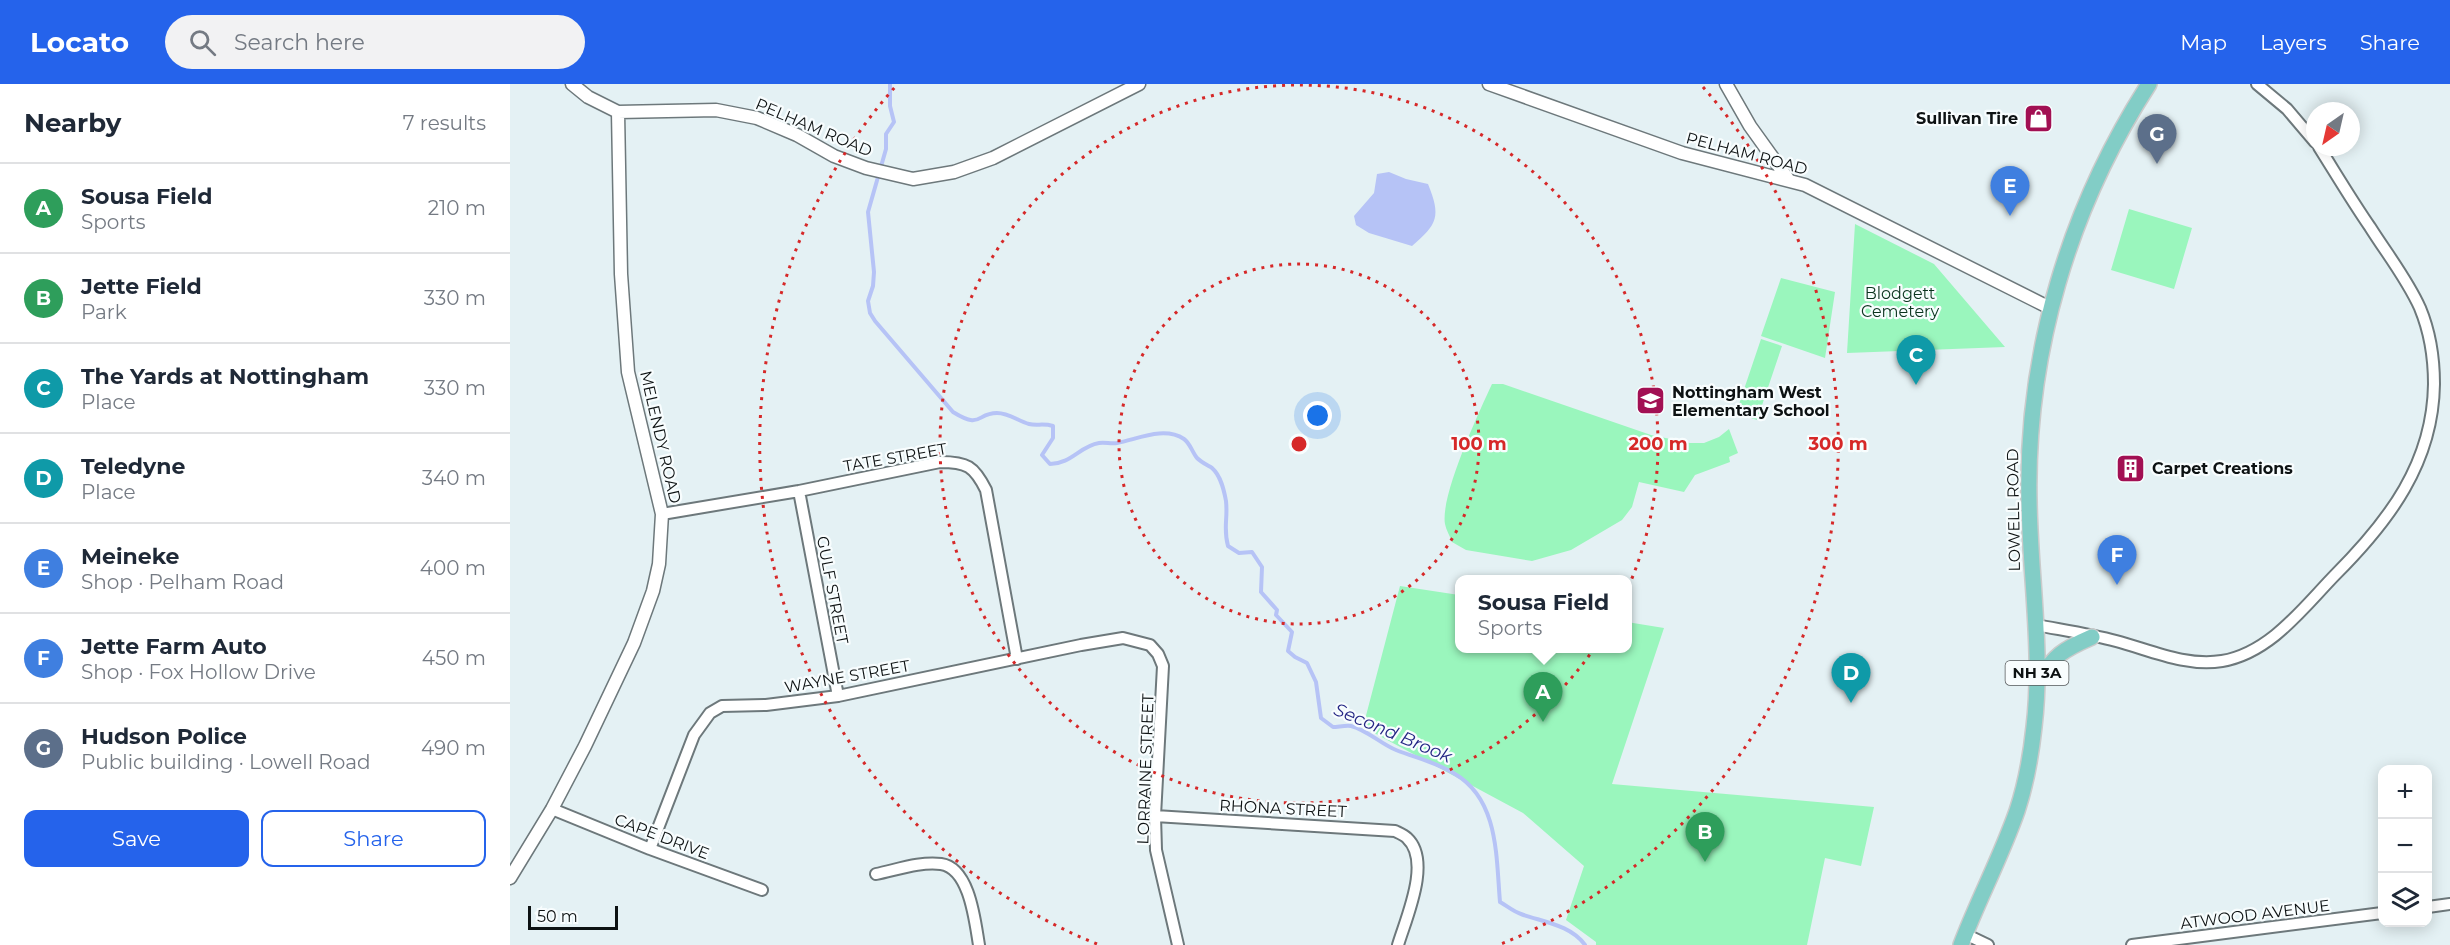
<!DOCTYPE html>
<html lang="en">
<head>
<meta charset="utf-8">
<style>
	:root { --surface:#fff; --page:#f2f2f3; --text:#1f2937; --muted:#747a83; --line:#e0e1e3; --accent:#2563eb }
	body { margin:0; font-family:Montserrat,sans-serif; background:var(--page); color:var(--text) }
	.controls { position:absolute; right:18px; bottom:18px; display:grid; overflow:hidden; border-radius:12px; box-shadow:0 3px 15px #0003 }
	.controls button { width:54px; height:54px; display:grid; place-items:center; padding:0; border:0; border-bottom:2px solid var(--line); background:var(--surface); color:var(--text); font:30px sans-serif }
	.compass { position:absolute; left:1796px; top:18px; width:54px; height:54px; border-radius:50%; background:var(--surface); box-shadow:0 3px 15px #0003; rotate:214deg }
	.scale { position:absolute; left:18px; bottom:15px; width:90px; box-sizing:border-box; padding-left:6px; border:3px solid #0d1213; border-top:0; font-size:16px; line-height:21px; white-space:nowrap; color:#0d1213; -webkit-text-stroke:4px #f8fdfe; paint-order:stroke }
	.you { position:absolute; left:808px; top:332px; width:21px; height:21px; margin:-15px; border:4px solid #fff; border-radius:50%; background:#1a73e8; box-shadow:0 0 0 9px #1a73e833 }
	.badge { display:grid; place-items:center; width:39px; height:39px; border-radius:50%; background:var(--accent); color:#fff; font-size:20px; font-weight:700 }
	.pin { position:absolute; translate:-50% -50px; filter:drop-shadow(0 2px 3px #0008) }
	.pin::after { content:''; position:absolute; top:32px; width:21px; height:18px; background:inherit; clip-path:polygon(0 0,100% 0,50% 100%) }
	.popup { position:absolute; left:945px; top:491px; width:177px; height:78px; box-sizing:border-box; display:grid; place-content:center; border-radius:12px; background:var(--surface); filter:drop-shadow(0 2px 4px #0005); font-size:20px; white-space:nowrap; color:var(--muted) }
	.popup b { font-size:22px; color:var(--text) }
	.popup::after { content:''; position:absolute; left:50%; top:100%; margin-left:-12px; border:12px solid transparent; border-top-color:var(--surface) }
	.list { margin:0; padding:0; list-style:none }
	h2 { display:flex; justify-content:space-between; align-items:center; height:78px; margin:0; padding:0 24px; font-size:26px }
	h2 small { font-size:20px; font-weight:400; color:var(--muted) }
	.list li { display:grid; grid-template-columns:39px 1fr auto; gap:18px; align-items:center; box-sizing:border-box; height:90px; padding:0 24px; border-top:2px solid var(--line) }
	.list b { display:block; font-size:22px; white-space:nowrap }
	.list p { margin:0; font-size:20px; white-space:nowrap; color:var(--muted) }
	.list em { font-size:20px; font-style:normal; color:var(--muted) }
	.actions { display:flex; gap:12px; padding:18px 24px }
	.actions a { flex:1; padding:14px 0; border:2px solid var(--accent); border-radius:12px; text-align:center; font-size:21px; color:var(--accent) }
	.actions .main { background:var(--accent); color:#fff }
	.icon { flex:none; width:33px; height:33px; fill:none; stroke:currentColor; stroke-width:2; stroke-linecap:round; stroke-linejoin:round }
	.map { position:relative; flex:none; width:1940px; height:861px; overflow:hidden }
	header { display:flex; align-items:center; gap:36px; box-sizing:border-box; height:84px; padding:0 30px; background:var(--accent); color:#fff }
	header strong { font-size:28px }
	nav { display:flex; gap:33px; margin-inline-start:auto; font-size:21px }
	.search { width:420px; height:54px; background:var(--page); display:flex; align-items:center; gap:15px; box-sizing:border-box; padding:0 21px; border-radius:33px; color:var(--muted); font-size:22px }
	main { display:flex }
	aside { flex:1; background:var(--surface) }
	.map>svg:first-child { display:block }
	.green { fill:#9af6bd }
	.water { fill:#b6c3f6 }
	.lines { fill:none; stroke-linecap:round; stroke-linejoin:round }
	.stream { stroke:#b6c3f6; stroke-width:4 }
	.minor-casing { stroke:#6d787b; stroke-width:14 }
	.tertiary-casing { stroke:#6d787b; stroke-width:15 }
	.primary-casing { stroke:#cacbcb; stroke-width:18 }
	.minor { stroke:#fff; stroke-width:10 }
	.tertiary { stroke:#fff; stroke-width:12 }
	.primary { stroke:#82cdc6; stroke-width:15 }
	.ring { fill:none; stroke:#d62828; stroke-width:3; stroke-dasharray:3 6 }
	.labels { text-anchor:middle; stroke-width:4.5; stroke-linejoin:round; paint-order:stroke }
	.shield { fill:#f8fdfe; stroke:#54585a; stroke-width:1.5 }
	.shield-label { font-size:15px; font-weight:bold; fill:#0d1213 }
	.poi-label { font-size:16px; font-weight:bold; fill:#0d1213; stroke:#f8fdfe; text-anchor:start }
	.street-label { font-size:16px; fill:#0d1213; stroke:#f8fdfe }
	.park-label { font-size:16px; fill:#0a341e; stroke:#f8fdfe }
	.water-label { font-size:18px; font-style:italic; fill:#242684; stroke:#f8fdfe }
	.centre { fill:#d62828; stroke:#f8fdfe; stroke-width:3 }
	.ring-label { font-size:18px; text-anchor:middle; font-weight:bold; fill:#d62828; stroke:#f8fdfe; stroke-width:4.5; stroke-linejoin:round; paint-order:stroke }
</style>
</head>
<body>
<header>
<strong>Locato</strong>
<div class="search"><svg class="icon" aria-label="search" viewBox="0 0 24 24"><circle cx="10" cy="10" r="6"/><path d="M15 15l6 6"/></svg>Search here</div>
<nav><a>Map</a><a>Layers</a><a>Share</a></nav>
</header>
<main>
<aside>
<h2>Nearby<small>7 results</small></h2>
<ul class="list">
<li><span class="badge" style="background:#2e9e5b">A</span><div><b>Sousa Field</b><p>Sports</p></div><em>210 m</em></li>
<li><span class="badge" style="background:#2e9e5b">B</span><div><b>Jette Field</b><p>Park</p></div><em>330 m</em></li>
<li><span class="badge" style="background:#0f9aa8">C</span><div><b>The Yards at Nottingham</b><p>Place</p></div><em>330 m</em></li>
<li><span class="badge" style="background:#0f9aa8">D</span><div><b>Teledyne</b><p>Place</p></div><em>340 m</em></li>
<li><span class="badge" style="background:#3f7fe0">E</span><div><b>Meineke</b><p>Shop · Pelham Road</p></div><em>400 m</em></li>
<li><span class="badge" style="background:#3f7fe0">F</span><div><b>Jette Farm Auto</b><p>Shop · Fox Hollow Drive</p></div><em>450 m</em></li>
<li><span class="badge" style="background:#5c6f8a">G</span><div><b>Hudson Police</b><p>Public building · Lowell Road</p></div><em>490 m</em></li>
</ul>
<div class="actions"><a class="main">Save</a><a>Share</a></div>
</aside>
<div class="map">
<svg width="1940" height="861" viewBox="0 0 1940 861">
	<rect width="100%" height="100%" fill="#e4f1f4"/>
	<!-- green -->
	<path class="green" d="M1619,125L1682,144L1664,205L1601,186Z
		M1345,140L1424,180L1495,263L1337,269Z
		M1271,194L1325,208L1315,274L1251,252Z
		M1251,255L1272,262L1247,336L1226,329Z
		M982,300H993L1141,351L1180,359H1194L1209,353L1219,345L1228,369L1219,373L1220,378L1185,391L1174,408L1129,398L1122,423L1112,436L1061,466L1022,477L956,466L942,458C940,452 936,446 935,440C930,412 969,328 982,300Z
		M890,502L949,511V564H1117V538L1154,544L1102,700L1364,723L1351,782L1315,774L1297,861H1086V858L1056,836L1074,782L1013,729L853,643Z"/>
	<!-- water -->
	<path class="water" d="M879,88L896,95L918,100C931,132 928,140 902,162L859,149L846,141L844,132L864,109L867,90Z"/>
	<g class="lines">
		<!-- stream -->
		<path class="stream" d="M380,0V22L384,38L376,50V65L358,128L364,188L363,202L358,217L360,229L365,237L443,328C472,346 466,329 487,329C499,329 508,337 519,340C527,342 533,339 543,342V354L532,371L540,380C561,380 570,362 589,359C595,358 601,360 607,359C628,355 654,342 674,355C680,359 682,368 687,374C691,378 697,381 702,384C711,392 714,406 716,417C718,435 713,444 718,462L729,469L742,468L752,483L751,508L767,526L766,531L782,548L778,567L785,573L797,579L806,598L811,634L823,643C828,643 836,641 841,642C857,646 871,660 886,666C906,674 926,678 945,690C989,716 986,773 990,818C997,822 1004,828 1011,830C1033,838 1061,841 1075,861"/>
		<defs>
			<path id="minor" d="M1747,0L1777,25L1805,58
				M289,407L328,612
				M152,430L289,407L430,378C457,378 464,382 476,406L507,575
				M1526,541C1552,546 1580,550 1606,557C1640,566 1676,583 1712,577C1760,569 1793,524 1825,491C1879,437 1923,379 1924,300C1924,274 1920,248 1910,224C1897,195 1877,170 1860,143C1842,117 1826,90 1809,63
				M42,725L140,765L252,806
				M645,732L885,747C889,749 894,751 897,754C922,777 896,834 888,861
				M140,765L184,651L200,629L212,622L256,621L328,612L571,561L613,554L640,561L648,570L653,582L645,732L646,766L668,861
				M366,790C386,786 411,777 431,780C460,784 465,838 469,861
				M1918,823L1940,820
				M1455,850L1478,861
				M1622,861L1872,829"/>
			<path id="tertiary" d="M62,0L78,13L108,28L206,26L247,34L287,51L324,72L356,84L403,95L444,88L483,74L629,0
				M979,0L1172,69L1295,101L1540,224
				M1216,0L1240,42L1278,95
				M0,794L42,725L75,662L124,559L143,507L149,480L152,430L118,288L111,190L108,28"/>
			<path id="primary" d="M1527,598C1545,571 1552,566 1582,553
				M1451,861C1468,816 1491,773 1507,727C1516,700 1521,671 1524,643C1533,568 1520,492 1519,416C1516,269 1559,124 1639,0"/>
		</defs>
		<!-- minor casing -->
		<use href="#minor" class="minor-casing"/>
		<!-- tertiary casing -->
		<use href="#tertiary" class="tertiary-casing"/>
		<!-- primary casing -->
		<use href="#primary" class="primary-casing"/>
		<!-- minor -->
		<use href="#minor" class="minor"/>
		<!-- tertiary -->
		<use href="#tertiary" class="tertiary"/>
		<!-- primary -->
		<use href="#primary" class="primary"/>
	</g>
	<!-- distance rings -->
	<g class="ring">
		<circle cx="789" cy="360" r="180"/>
		<circle cx="789" cy="360" r="359"/>
		<path d="M587 860A539 539 0 0 1 385 3M1193 3A539 539 0 0 1 991 860"/>
	</g>
	<!-- icons -->
	<defs>
		<symbol id="shop-square" viewBox="-11 -11 22 22"><rect x="-9" y="-9" width="18" height="18" rx="4" fill="#a21053" stroke="#f8fdfe"/><path d="M-5-2.5h2.3a2.7 3.5 0 0 1 5.4 0H5L5.5 6h-11ZM-1.5-2.5h3a1.5 2.3 0 0 0-3 0Z" fill="#fff"/></symbol>
		<symbol id="school-square" viewBox="-11 -11 22 22"><rect x="-9" y="-9" width="18" height="18" rx="4" fill="#a21053" stroke="#f8fdfe"/><path d="M0-5L7-2L0 1L-7-2ZM-4 1L0 2.5L4 1V4Q0 6-4 4Z" fill="#fff"/></symbol>
		<symbol id="building-square" viewBox="-11 -11 22 22"><rect x="-9" y="-9" width="18" height="18" rx="4" fill="#a21053" stroke="#f8fdfe"/><path d="M-4-6H4V6H1V3H-1V6H-4ZM-2.5-4.3h1.7v1.8h-1.7ZM.8-4.3h1.7v1.8H.8ZM-2.5-1h1.7V.8h-1.7ZM.8-1h1.7V.8H.8Z" fill="#fff"/></symbol>
	</defs>
	<g fill-rule="evenodd">
		<use href="#shop-square" x="1512" y="18" width="33" height="33"/>
		<use href="#school-square" x="1124" y="300" width="33" height="33"/>
		<use href="#building-square" x="1604" y="368" width="33" height="33"/>
	</g>
	<g class="labels">
		<!-- shield labels -->
		<rect class="shield" x="1495.5" y="577" width="63" height="24" rx="4.5"/>
		<g class="shield-label">
			<text x="1527" y="594">NH 3A</text>
		</g>
		<!-- poi labels -->
		<g class="poi-label">
			<text x="1508" y="40" text-anchor="end">Sullivan Tire</text>
			<text x="1162" y="314">Nottingham West<tspan x="1162" dy="18">Elementary School</tspan></text>
			<text x="1642" y="390">Carpet Creations</text>
		</g>
		<!-- street labels -->
		<g class="street-label">
			<text transform="translate(304 43) rotate(23)" y="6">PELHAM ROAD</text>
			<text transform="translate(1237 69) rotate(15)" y="6">PELHAM ROAD</text>
			<text transform="translate(151 353) rotate(77)" y="6">MELENDY ROAD</text>
			<text transform="translate(385 373) rotate(-10)" y="6">TATE STREET</text>
			<text transform="translate(1503 426) rotate(-91)" y="6">LOWELL ROAD</text>
			<text transform="translate(323 506) rotate(79)" y="6">GULF STREET</text>
			<text transform="translate(337 592) rotate(-10)" y="6">WAYNE STREET</text>
			<text transform="translate(635 685) rotate(-88)" y="6">LORRAINE STREET</text>
			<text transform="translate(773 724) rotate(3)" y="6">RHONA STREET</text>
			<text transform="translate(152 752) rotate(21)" y="6">CAPE DRIVE</text>
			<text transform="translate(1745 830) rotate(-7)" y="6">ATWOOD AVENUE</text>
		</g>
		<!-- park labels -->
		<g class="park-label">
			<text x="1390" y="215">Blodgett<tspan x="1390" dy="18">Cemetery</tspan></text>
		</g>
		<!-- water labels -->
		<g class="water-label">
			<text transform="translate(883 649) rotate(23)" y="6">Second Brook</text>
		</g>
	</g>
	<circle cx="789" cy="360" r="9" class="centre"/>
	<g class="ring-label">
		<text x="969" y="366">100 m</text>
		<text x="1148" y="366">200 m</text>
		<text x="1328" y="366">300 m</text>
	</g>
</svg>
<div class="controls">
<button>+</button>
<button>−</button>
<button><svg class="icon" aria-label="layers" viewBox="0 0 24 24"><path d="M12 4l9 5-9 5-9-5zM3 14l9 5 9-5"/></svg></button>
</div>
<svg class="compass" viewBox="-18 -18 36 36"><path d="M0-13l5 13h-10z" fill="#e53935"/><path d="M0 13l5-13h-10z" fill="#747a83"/></svg>
<div class="scale">50 m</div>
<div class="you"></div>
<div class="pin badge" style="left:1033px;top:638px;background:#2e9e5b">A</div>
<div class="popup"><b>Sousa Field</b>Sports</div>
<div class="pin badge" style="left:1195px;top:778px;background:#2e9e5b">B</div>
<div class="pin badge" style="left:1406px;top:301px;background:#0f9aa8">C</div>
<div class="pin badge" style="left:1341px;top:619px;background:#0f9aa8">D</div>
<div class="pin badge" style="left:1500px;top:132px;background:#3f7fe0">E</div>
<div class="pin badge" style="left:1607px;top:501px;background:#3f7fe0">F</div>
<div class="pin badge" style="left:1647px;top:80px;background:#5c6f8a">G</div>
</div>
</main>
</body>
</html>
